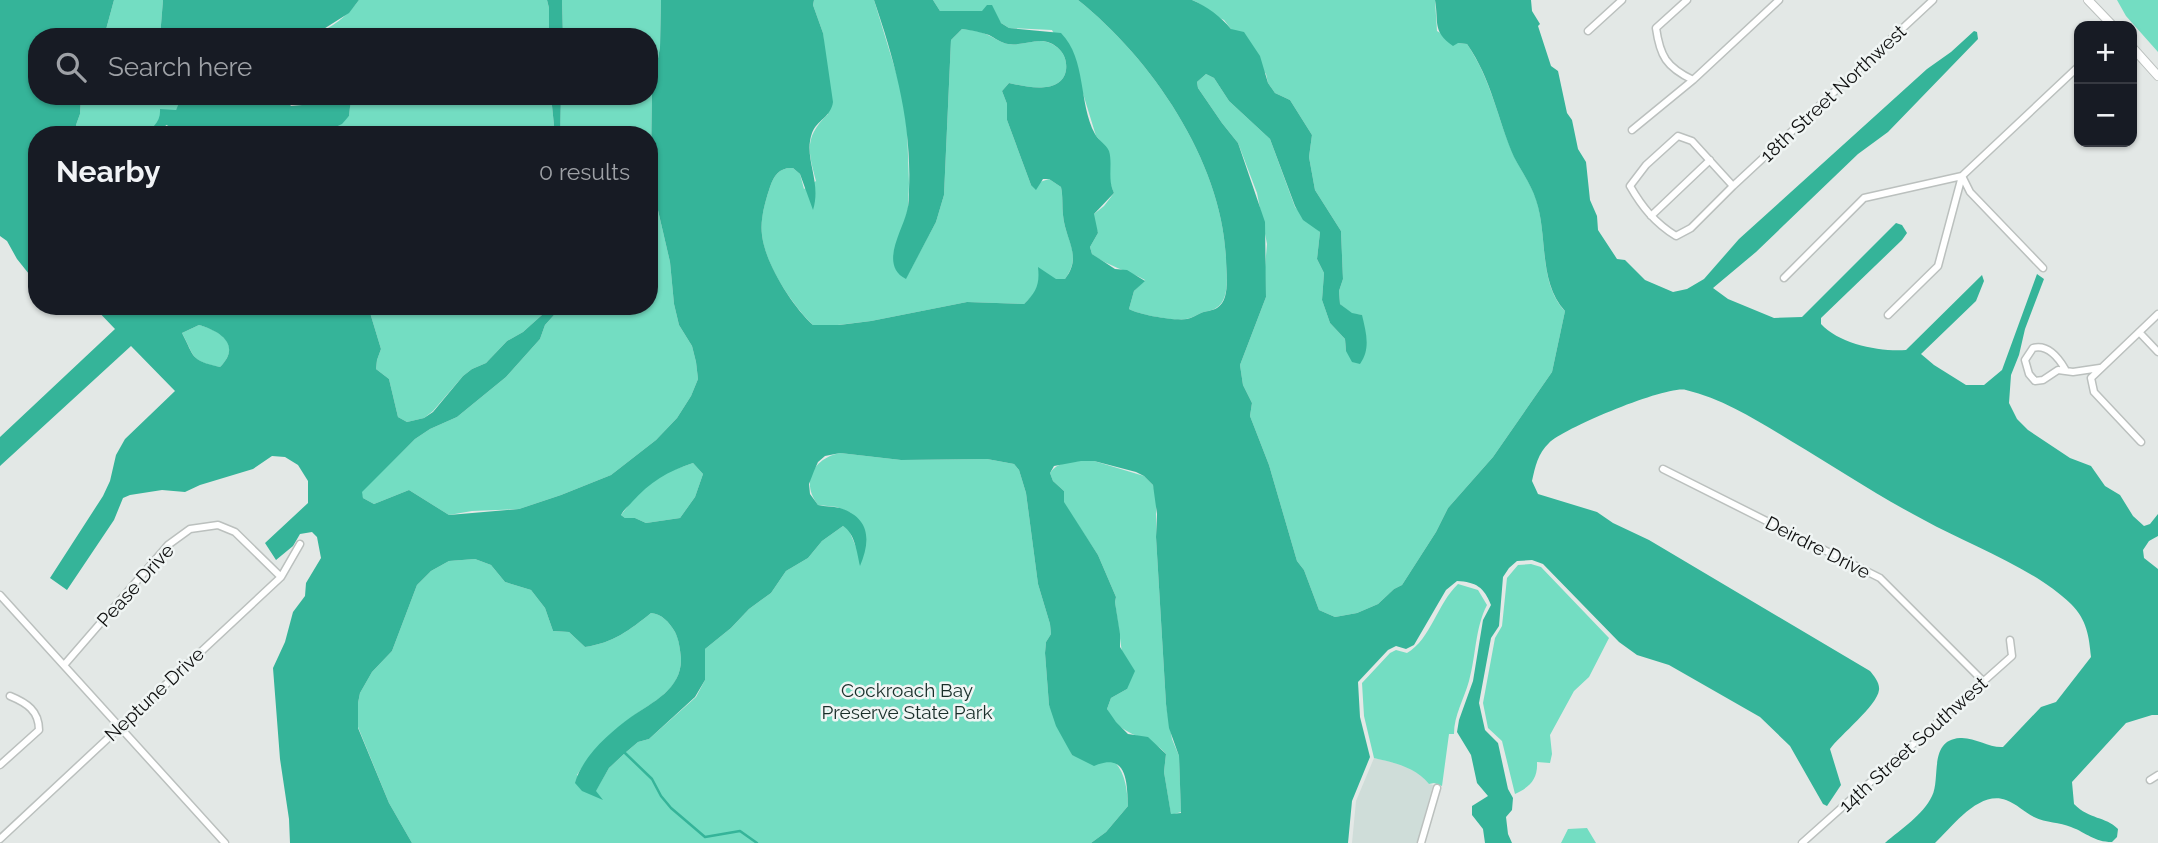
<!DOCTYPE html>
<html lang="en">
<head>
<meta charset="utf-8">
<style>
	:root { --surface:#171b24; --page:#20242c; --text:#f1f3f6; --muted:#9ea1a6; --line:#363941 }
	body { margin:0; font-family:Raleway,sans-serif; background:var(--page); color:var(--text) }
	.controls { position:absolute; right:21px; top:21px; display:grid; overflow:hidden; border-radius:14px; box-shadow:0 2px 5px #0004 }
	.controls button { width:63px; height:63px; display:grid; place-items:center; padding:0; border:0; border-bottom:2px solid var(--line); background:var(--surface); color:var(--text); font:35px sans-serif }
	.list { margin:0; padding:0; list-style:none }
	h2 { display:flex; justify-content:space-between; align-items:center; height:91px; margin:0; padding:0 28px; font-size:30px }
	h2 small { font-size:23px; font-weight:400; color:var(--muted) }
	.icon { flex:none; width:38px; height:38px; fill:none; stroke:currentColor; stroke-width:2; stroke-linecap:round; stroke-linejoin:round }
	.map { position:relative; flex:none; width:2158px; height:843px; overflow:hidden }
	.search { position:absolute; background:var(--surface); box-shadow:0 2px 5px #0004; left:28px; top:28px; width:630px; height:77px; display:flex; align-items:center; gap:18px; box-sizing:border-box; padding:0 24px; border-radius:28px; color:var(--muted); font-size:26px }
	.panel { position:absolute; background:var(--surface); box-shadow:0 2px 5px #0004; left:28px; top:126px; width:630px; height:189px; border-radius:28px }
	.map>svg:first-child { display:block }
	.built { fill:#cfddd9 }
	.green { fill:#73ddc2 }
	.water { fill:#35b499; fill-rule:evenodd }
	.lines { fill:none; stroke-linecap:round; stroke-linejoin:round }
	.stream { stroke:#35b499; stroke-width:2.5 }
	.minor-casing { stroke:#bbc0be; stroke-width:9 }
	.tertiary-casing { stroke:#bbc0be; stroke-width:10 }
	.minor { stroke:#fff; stroke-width:6 }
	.tertiary { stroke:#fff; stroke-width:8 }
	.labels { text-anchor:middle; stroke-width:5; stroke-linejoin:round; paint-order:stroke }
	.street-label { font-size:19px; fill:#0f1010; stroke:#f0f5f4 }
	.park-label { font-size:19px; fill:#192e29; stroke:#f0f5f4 }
</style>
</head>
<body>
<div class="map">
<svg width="2158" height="843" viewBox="0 0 2158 843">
	<rect width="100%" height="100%" fill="#e3e8e6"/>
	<!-- built -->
	<path class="built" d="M1374,758L1400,764L1422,775L1429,784L1433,785L1417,843H1352L1356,801Z"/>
	<!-- green -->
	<path class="green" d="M114,0H163L160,37H104Z
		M359,0H547L549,8V37H311L313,34C332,29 348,15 359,0Z
		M562,0H661L660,47L652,93L651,158L654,193L670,262L674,304L679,325L692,346L696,362L698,379L691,396L677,418L656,440L611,475L561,495L519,509L472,511L449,515L409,490L374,504L363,498L361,492L415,439L430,429L457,417L506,377L540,339L545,325L554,315L567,313L574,309V306H649V135H560V129L561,96H649V37H563Z
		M814,0H874L902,92L907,129L909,183L908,209L904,224L906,278L936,222L944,195L951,40L962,29C971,30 980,31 988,35C995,38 1001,43 1008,44C1027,47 1042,32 1060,50C1065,55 1067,63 1066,70C1062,95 1026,87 1009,83L1002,91L1007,104V120L1031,185L1049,179L1061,187C1063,196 1062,205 1063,215C1065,240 1083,254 1065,279L1040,281L1036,292L1024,304L967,302L871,321L838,325H813C792,305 765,264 762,235C760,218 765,202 770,187C774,175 780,167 793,168L800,174L804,189L816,181C808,151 804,137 828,114L823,33L813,5Z
		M933,0H1078C1152,59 1222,162 1226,258C1226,272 1231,300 1216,308C1212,311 1206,311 1201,313C1196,315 1192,318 1186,319C1174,321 1140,315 1129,309L1134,291L1145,280C1127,270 1109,267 1092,254L1090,247L1098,233L1093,220L1094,214L1104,206L1114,193C1106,176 1111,150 1096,136L1081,87L1052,30L1009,28L982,11H940Z
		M1192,0H1435L1437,31L1458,43L1467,44C1492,81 1497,118 1514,156C1521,171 1531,184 1536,199C1548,235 1538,283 1565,311L1552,372L1493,457L1448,508L1436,532L1402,585L1394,589L1378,604L1357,613L1335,617L1319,610L1304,570L1297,561L1269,465L1250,416L1252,403L1243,385L1240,365L1266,297L1265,267L1267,244L1257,193L1238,143L1222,123L1198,88L1197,82L1206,74L1214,78L1229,101L1270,139L1295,207L1320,232L1317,259L1324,273L1322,300L1330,323L1345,339L1346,351L1362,315L1352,314L1340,304L1339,291L1343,279L1341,231L1315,190L1309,157L1312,135L1290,100L1275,93L1268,83L1266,74L1224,20C1212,15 1205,5 1192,0Z
		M2117,0H2158V52L2126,16Z
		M81,96H175L180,103L176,110H167L156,125L142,135H80L76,125L80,114Z
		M351,96H551L555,135H318L330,131L349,116Z
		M368,306H552L523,332L507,341L486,363L472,369L463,376L433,411L424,418L407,422L398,417L389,379L376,369L377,360L381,349Z
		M199,325C221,331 242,345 220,367C190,361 195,357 182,333Z
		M840,453L901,460L987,459L1014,464L1019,470L1026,493L1038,584L1050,624L1051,634L1046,642L1045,653L1049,705L1072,755L1115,762C1126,775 1127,790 1128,806L1106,832L1091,843H412L389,803L358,727V703L360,693L372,672L392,651L417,585L431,571L449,561L475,559L491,565L505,582L531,590L545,608L553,631L569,632L585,647C613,643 630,630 651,613C662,614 669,622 675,632C679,639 680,649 681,658C682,691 651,702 628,720C608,736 591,753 577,775L601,798L595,792L609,768L625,753L638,742L649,739L696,697L705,680V649L731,628L749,609L771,593L786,571L808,558L822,541L843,526L848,528L856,547L851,513L837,507L818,505C800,482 814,458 840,453Z
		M1094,461L1144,476L1153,485L1156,495V537L1166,704L1172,739L1179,756L1181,812L1171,815L1164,772L1166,754C1149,733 1121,740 1107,709L1111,698L1127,689L1115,602L1116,597L1098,555L1063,502L1064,491L1053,481L1050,473C1059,459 1080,461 1094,461Z
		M693,463L703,474L695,497L680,518L646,523L635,518H625L621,515L638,493L665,473Z
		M1531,564L1541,567L1609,638L1589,677L1574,691L1550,735L1552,754L1550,763L1537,762C1538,779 1530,787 1515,794L1502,741L1488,728L1483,703L1495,638L1502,626L1507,578L1518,565Z
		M1458,584L1478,590L1487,605C1475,628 1476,656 1469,681C1464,699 1454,715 1454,734H1449L1442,786L1434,783L1429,784C1415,767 1395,763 1374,758L1364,716L1362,683L1390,653L1396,650L1407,653C1431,639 1437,604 1458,584Z
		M1587,828L1596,843H1561L1568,829Z"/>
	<!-- water -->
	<path class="water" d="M0,0H114L104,37H37V96H81L80,114L76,125L80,135H37V284L17,259L7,241L0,236Z
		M163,0H359L349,13L311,37H160Z
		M547,0H562L563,37H549V8Z
		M661,0H814L813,5L823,33L833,102C831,117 817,120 812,133C803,158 822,181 813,210L800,174L793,168C780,167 774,175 770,187C765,202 760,219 762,235C765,263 792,306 813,325H839L871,321L967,302L1024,304C1036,292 1040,285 1038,267L1056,279H1065C1083,256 1065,240 1063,215C1062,205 1063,196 1061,187L1049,179H1043L1036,190L1031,185L1007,120V104L1002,91L1009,83C1026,87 1062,95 1066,70C1067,63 1065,55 1060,50C1043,32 1027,47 1008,44C1001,43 995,38 989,35C980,32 971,30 962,29L951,40L944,195L936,222L906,279C879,265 902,232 907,211C909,204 909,197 909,190C912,123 895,62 874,0H933L940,11H982L987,5H992L1001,23L1009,28L1061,33C1087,60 1078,102 1095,134C1098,140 1106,144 1109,151C1113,164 1107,179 1114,193L1094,214L1098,233L1090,247L1092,254L1115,269L1127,270L1145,281L1134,291L1129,309C1140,315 1175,321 1187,319C1192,318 1196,315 1201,313C1206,311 1212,311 1217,308C1231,300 1226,272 1226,258C1222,162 1152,59 1078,0H1192C1207,6 1221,17 1231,29L1244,32L1260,56L1268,83L1275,93L1290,100L1312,135L1309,157L1315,190L1341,231L1343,279L1339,291L1340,304L1352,313L1362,315C1366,332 1371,349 1360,364L1352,362L1346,351L1345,339L1330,323L1322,300L1324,273L1317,259L1320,232L1303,220L1295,206L1270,139L1229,101L1214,78L1206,74L1197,82L1198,88L1222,123L1238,143L1265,222L1266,297L1240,365L1243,385L1252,403L1250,416L1269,465L1297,561L1304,570L1319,610L1335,617L1357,613L1378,604L1394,589L1402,585L1436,532L1448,508L1493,457L1552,372L1565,311C1538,282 1548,235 1536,200C1531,184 1521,171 1514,157C1497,118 1492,80 1467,44L1458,43L1453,46C1432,31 1439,23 1435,0H1531L1532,11L1540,24L1538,26L1551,66L1558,71L1567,113L1572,120L1578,149L1586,162L1590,200L1597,216L1598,230L1617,259L1625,260L1645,280L1673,292L1687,289L1704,279L1739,239L1927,69L1951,52L1974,31L1977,32L1978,39L1888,132L1858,154L1756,252L1713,288L1728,299L1774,318L1802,317L1896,223L1902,225L1907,233L1902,240L1821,318V324C1839,344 1880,352 1906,350L1982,275L1984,281L1976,301L1921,354L1934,365L1966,385H1984L2002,370L2037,274L2044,279L2025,329L2019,355L2011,375L2009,403L2017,419L2028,430L2070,458L2091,466L2105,486L2120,495L2133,516L2144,526L2150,524L2158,514V536L2149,541L2143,550L2144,558L2158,569V715H2152L2126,723L2072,782L2074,804C2090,820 2105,816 2118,829L2117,837L2112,842C2094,842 2087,833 2071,827C2060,822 2046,823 2034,817C2024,812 2017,804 2006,800C1979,790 1953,826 1935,843H1885C1901,829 1923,815 1932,796C1941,779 1928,740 1960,738C1975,737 1989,748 2003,747L2041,707L2056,702L2091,657C2089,636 2087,620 2071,604C2034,568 1969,545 1924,520C1878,496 1835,467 1791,441C1758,421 1724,399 1686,390C1667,385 1564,428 1549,443C1538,453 1535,467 1532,481L1538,494L1597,512L1613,523L1649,540L1870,671C1874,676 1880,683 1879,690C1877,706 1840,735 1830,749L1841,785L1827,806L1823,804L1790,746L1760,717L1669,665L1637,655L1619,642L1543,564L1532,560L1517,561L1509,568L1503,577L1499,626L1491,638L1479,703L1485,730L1498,743L1508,789L1513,798L1512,810L1506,817L1508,834L1512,843H1485L1483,829L1472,815V806L1488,796L1477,783L1471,755L1457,732L1459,720L1473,681L1483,620L1491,605C1484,587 1476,582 1457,581L1446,590L1414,645L1406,649L1396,646L1388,650L1358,682L1360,717L1370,757L1352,801L1348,843H1091L1106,832L1128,806C1127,781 1127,752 1094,766L1072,755L1056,726L1049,705L1045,653L1046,642L1051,634L1050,624L1038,584L1026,493L1019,470L1014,464L987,459L901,460L840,453L825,456L818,462L814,471L809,484L810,494L818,505C825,507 832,506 840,508C870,518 871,540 860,566C857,553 855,533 843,526L822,541L808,558L786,571L771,593L749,609L731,628L705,649V680L695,697L649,739L638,742L625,753L609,768L596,791L603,800L582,791L575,783C582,757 610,732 631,717C653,702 682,689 681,658C680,649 679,640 675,632C669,622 662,614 651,613C630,630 613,643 585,647L569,632L553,631L545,608L531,590L505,582L491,565L475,559L449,561L431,571L417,585L392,651L372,672L360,693L358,703V728L389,803L412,843H290L289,819L280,759L273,668L285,642L293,612L305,596L306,583L321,558L317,537L312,532L300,534L293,546L276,560L265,543L308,503V481L298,465L285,457L272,456L253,469L200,485L185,492L162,490L130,495L123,498L114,520L67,590L50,578L103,496L110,481L116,455L125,439L175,391L131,346L0,466V437L115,329L93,306H368L381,349L377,360L376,369L389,379L398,417L407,422L424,418L433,412L463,376L472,369L486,363L507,341L523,332L552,306H574V309L567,313L554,315L545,325L540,339L506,377L457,417L430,429L415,439L362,492L363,498L374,504L409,490L449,515L519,509L561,495L611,475L656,440L677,418L691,396L698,379L696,362L692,346L679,325L674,304L670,262L654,193L651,158L652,93L660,47ZM199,325C220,331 242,345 220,367C190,360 195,358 182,333ZM1081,461H1094L1136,472L1144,476L1153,485L1157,514L1156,537L1166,704L1169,728L1179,756L1181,813L1171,814L1164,772L1166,754L1148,737L1128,734L1116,722L1107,709L1111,698L1127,689L1135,671L1120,647V634L1115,602L1116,597L1098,555L1064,502V491L1053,481L1050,473L1054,466ZM693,463L703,474L695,497L680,518L646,523L635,518H625L621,515C624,509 628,507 632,502C650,482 668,471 693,463Z
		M175,96H283L291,106L302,105L309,96H351V98L349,116L342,124L318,135H176L171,127L166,125L162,135H142C152,128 161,123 160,109L176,110L179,103Z
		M551,96H561L560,135H555Z"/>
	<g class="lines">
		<!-- stream -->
		<path class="stream" d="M625,753L652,779L661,796L671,808L705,837L740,831L757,843"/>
		<defs>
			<path id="minor" d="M1687,0L1656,28C1660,56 1666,67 1693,80
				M1588,31L1622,0
				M1632,130L1693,80L1779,0
				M1962,176L2079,66
				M1962,176L1970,192L2043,268
				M1733,186L1692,141L1678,136L1646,165L1630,186C1642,207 1655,223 1676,236L1691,228L1733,186L1933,0
				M1651,216L1710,160
				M1784,278L1864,198L1962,176
				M1888,315L1938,266L1962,176
				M2139,332L2158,352
				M2065,369C2058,357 2048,344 2033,348L2025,360L2029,374L2035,381L2043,380L2058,370L2073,372L2100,368
				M2141,442L2094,392L2091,378L2158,314
				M1663,469L1880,578L1984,682
				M0,595L225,843
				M65,664L168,545L190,529L218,525L235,532L281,577
				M0,765L39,730C39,711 27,703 10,696
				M2150,780L2158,775
				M0,839L281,577L300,544
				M1421,843L1437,788
				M1802,843L2012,656L2010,640"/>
			<path id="tertiary" d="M2088,0L2113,26
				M2132,47L2158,76"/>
		</defs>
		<!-- minor casing -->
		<use href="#minor" class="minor-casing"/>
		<!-- tertiary casing -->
		<use href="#tertiary" class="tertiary-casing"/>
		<!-- minor -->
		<use href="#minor" class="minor"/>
		<!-- tertiary -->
		<use href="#tertiary" class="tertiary"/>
	</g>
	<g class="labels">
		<!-- street labels -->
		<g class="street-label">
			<text transform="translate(1833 93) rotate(-43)" y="7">18th Street Northwest</text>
			<text transform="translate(1818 547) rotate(27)" y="7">Deirdre Drive</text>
			<text transform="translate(135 585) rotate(-48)" y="7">Pease Drive</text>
			<text transform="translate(154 694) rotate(-43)" y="7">Neptune Drive</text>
			<text transform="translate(1913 744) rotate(-42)" y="7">14th Street Southwest</text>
		</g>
		<!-- park labels -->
		<g class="park-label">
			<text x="907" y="697">Cockroach Bay<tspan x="907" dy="22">Preserve State Park</tspan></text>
		</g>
	</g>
</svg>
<div class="controls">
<button>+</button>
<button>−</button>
</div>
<div class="search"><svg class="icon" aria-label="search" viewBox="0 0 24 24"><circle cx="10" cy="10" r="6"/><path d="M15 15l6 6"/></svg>Search here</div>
<section class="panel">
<h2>Nearby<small>0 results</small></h2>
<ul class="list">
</ul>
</section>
</div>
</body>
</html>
